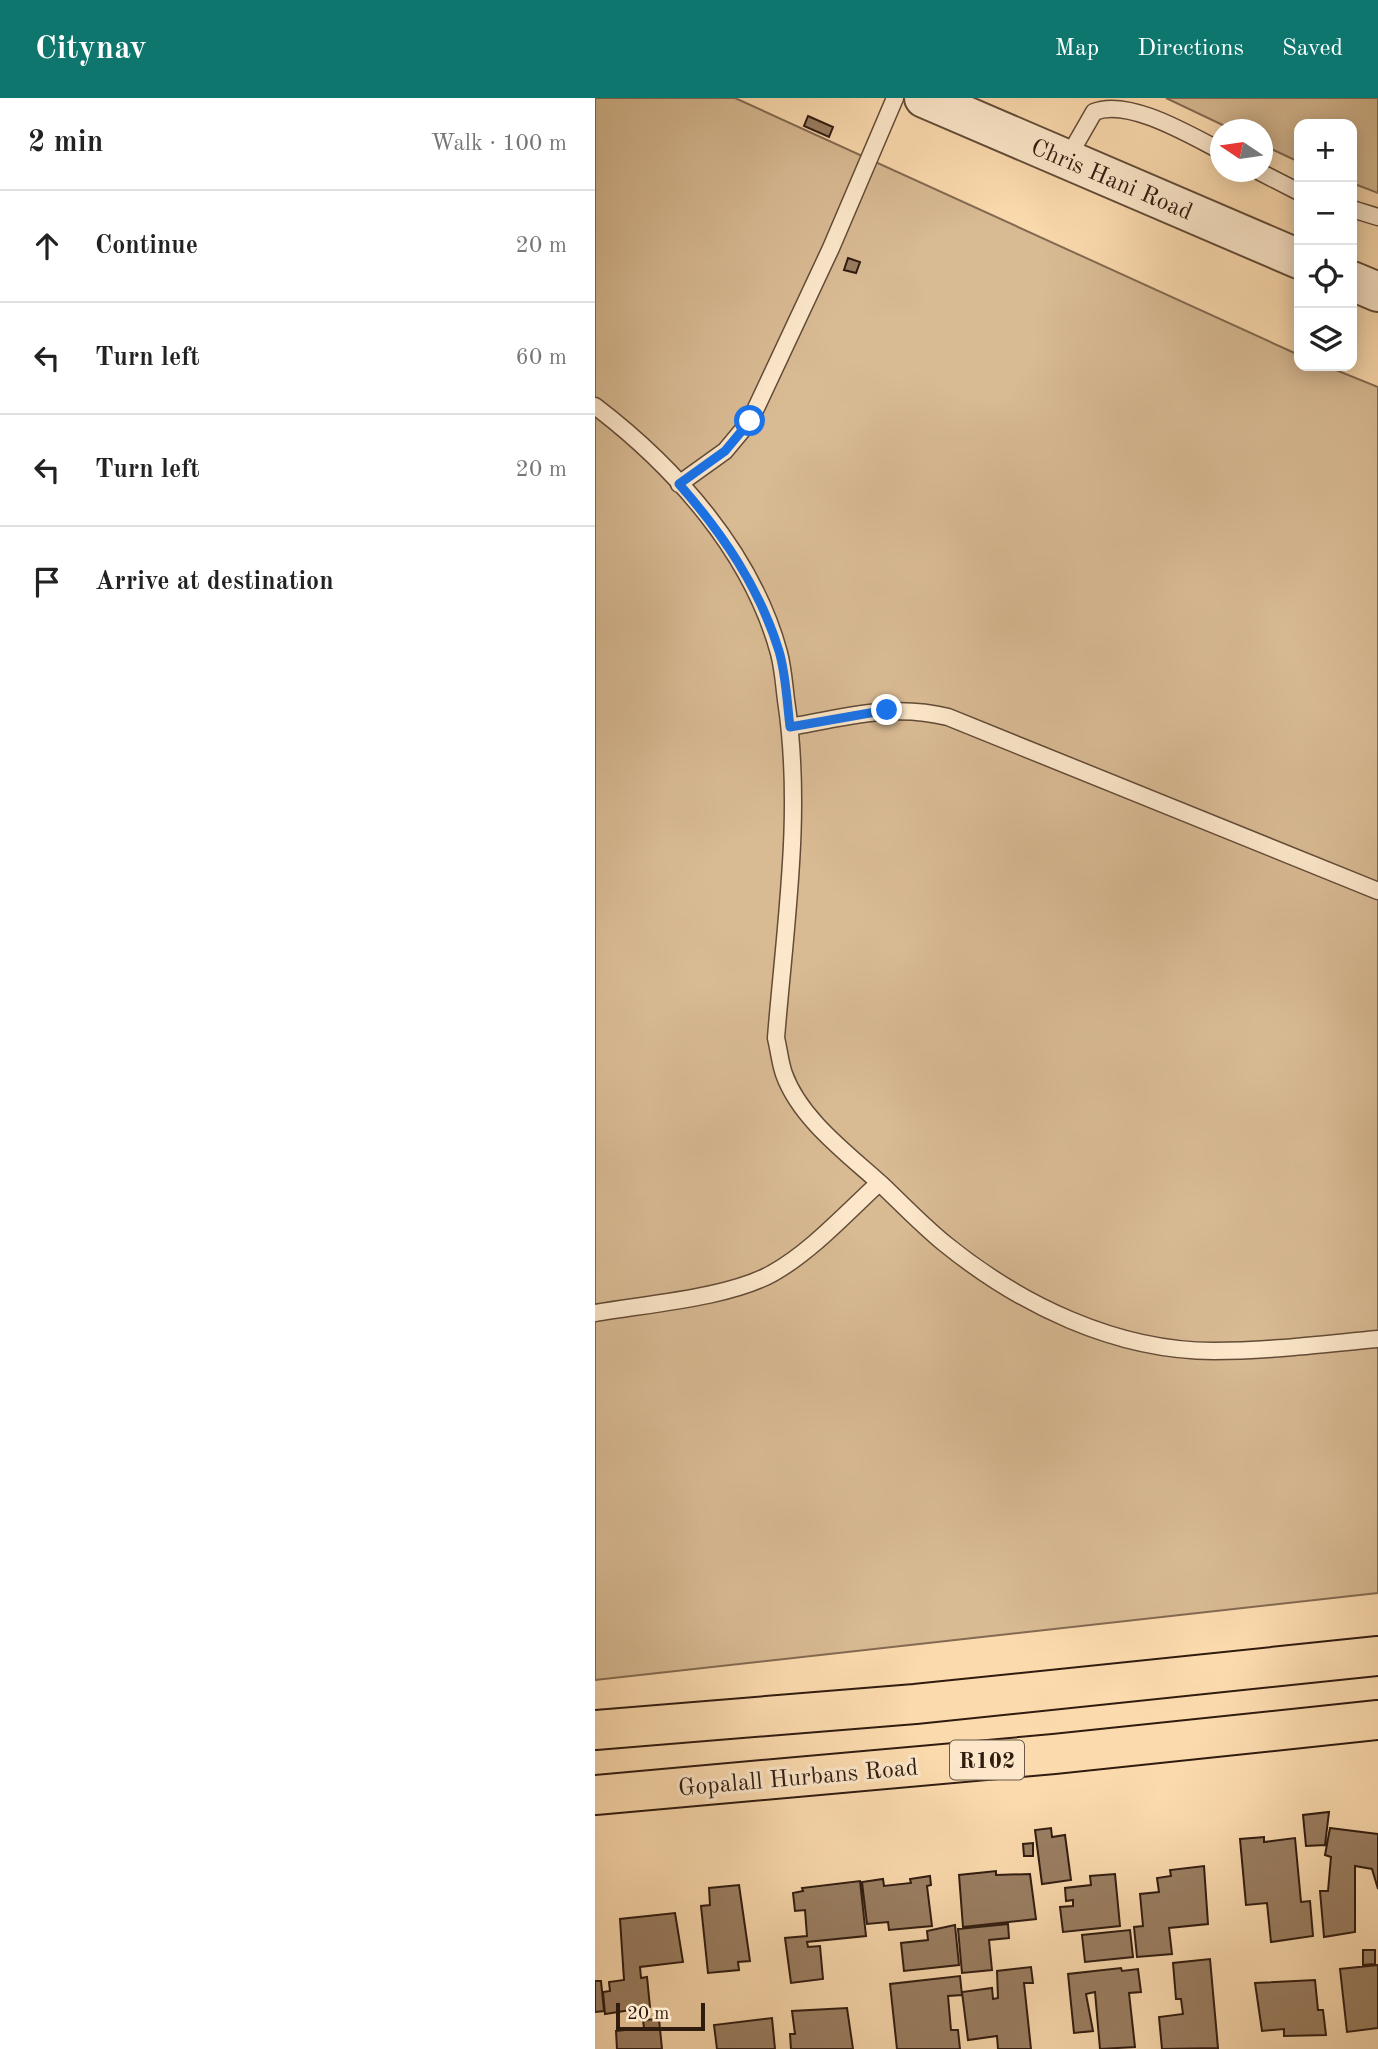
<!DOCTYPE html>
<html lang="en">
<head>
<meta charset="utf-8">
<style>
	:root { --surface:#fff; --page:#f6f6f6; --text:#222; --muted:#767676; --line:#e0e0e0; --accent:#0f766e }
	body { margin:0; font-family:"Old Standard TT",serif; background:var(--page); color:var(--text) }
	.controls { position:absolute; right:21px; top:21px; display:grid; overflow:hidden; border-radius:14px; box-shadow:0 4px 18px #0003 }
	.controls button { width:63px; height:63px; display:grid; place-items:center; padding:0; border:0; border-bottom:2px solid var(--line); background:var(--surface); color:var(--text); font:35px sans-serif }
	.compass { position:absolute; left:615px; top:21px; width:63px; height:63px; border-radius:50%; background:var(--surface); box-shadow:0 4px 18px #0003; rotate:283deg }
	.scale { position:absolute; left:21px; bottom:18px; width:89px; box-sizing:border-box; padding-left:7px; border:4px solid #301b0f; border-top:0; font-size:19px; line-height:24px; white-space:nowrap; color:#301b0f; -webkit-text-stroke:5px #fce7ca; paint-order:stroke }
	.stop { position:absolute; width:21px; height:21px; margin:-16px; border:5px solid #1a73e8; border-radius:50%; background:#fff }
	.stop.end { background:#1a73e8; border-color:#fff; box-shadow:0 2px 7px #0008 }
	.list { margin:0; padding:0; list-style:none }
	h2 { display:flex; justify-content:space-between; align-items:center; height:91px; margin:0; padding:0 28px; font-size:30px }
	h2 small { font-size:23px; font-weight:400; color:var(--muted) }
	.list li { display:grid; grid-template-columns:46px 1fr auto; gap:21px; align-items:center; box-sizing:border-box; height:112px; padding:0 28px; border-top:2px solid var(--line) }
	.list b { display:block; font-size:26px; white-space:nowrap }
	.list em { font-size:23px; font-style:normal; color:var(--muted) }
	.icon { flex:none; width:38px; height:38px; fill:none; stroke:currentColor; stroke-width:2; stroke-linecap:round; stroke-linejoin:round }
	.map { position:relative; flex:none; width:783px; height:1951px; overflow:hidden }
	header { display:flex; align-items:center; gap:42px; box-sizing:border-box; height:98px; padding:0 35px; background:var(--accent); color:#fff }
	header strong { font-size:33px }
	nav { display:flex; gap:38px; margin-inline-start:auto; font-size:24px }
	main { display:flex }
	aside { flex:1; background:var(--surface) }
	.map>svg:first-child { display:block }
	.green { fill:#d8ba93; stroke:#846a51; stroke-width:2 }
	.building { fill:#9a7e62; stroke:#301b0f; stroke-width:2 }
	.lines { fill:none; stroke-linecap:round; stroke-linejoin:round }
	.service-casing { stroke:#634b37; stroke-width:19 }
	.tertiary-casing { stroke:#634b37; stroke-width:42 }
	.motorway-casing { stroke:#301b0f; stroke-width:42 }
	.service { stroke:#fce7ca; stroke-width:16 }
	.tertiary { stroke:#fce7ca; stroke-width:38 }
	.motorway { stroke:#fbdaae; stroke-width:38 }
	.route { stroke:#1a73e8; stroke-width:9 }
	.labels { text-anchor:middle; stroke-width:6; stroke-linejoin:round; paint-order:stroke }
	.shield { fill:#fce7ca; stroke:#6d5847; stroke-width:2 }
	.shield-label { font-size:23px; font-weight:bold; fill:#301b0f }
	.street-label { font-size:24px; fill:#301b0f; stroke:#fce7ca }
</style>
</head>
<body>
<header>
<strong>Citynav</strong>
<nav><a>Map</a><a>Directions</a><a>Saved</a></nav>
</header>
<main>
<aside>
<h2>2 min<small>Walk · 100 m</small></h2>
<ul class="list">
<li><svg class="icon" aria-label="ahead" viewBox="0 0 24 24"><path d="M12 20V5M6 11l6-6 6 6"/></svg><div><b>Continue</b></div><em>20 m</em></li>
<li><svg class="icon" aria-label="left" viewBox="0 0 24 24"><path d="M17 20v-9H6M10 6l-5 5 5 5"/></svg><div><b>Turn left</b></div><em>60 m</em></li>
<li><svg class="icon" aria-label="left" viewBox="0 0 24 24"><path d="M17 20v-9H6M10 6l-5 5 5 5"/></svg><div><b>Turn left</b></div><em>20 m</em></li>
<li><svg class="icon" aria-label="arrive" viewBox="0 0 24 24"><path d="M6 21V4h12l-3 4 3 4H6"/></svg><div><b>Arrive at destination</b></div></li>
</ul>
</aside>
<div class="map">
<svg width="783" height="1951" viewBox="0 0 783 1951">
	<rect width="100%" height="100%" fill="#fbdaae"/>
	<filter id="stains"><feTurbulence type="fractalNoise" baseFrequency=".00286" numOctaves="4"/><feColorMatrix values="0 0 0 0 .2 0 0 0 0 .09 0 0 0 0 .02 0 0 0 .5 -.17"/></filter>
	<radialGradient id="worn" r=".72"><stop offset=".6" stop-color="#630" stop-opacity="0"/><stop offset="1" stop-color="#630" stop-opacity=".3"/></radialGradient>
	<!-- green -->
	<path class="green" d="M0,0H140L704,257V268H731L783,289V1495L0,1582Z
		M571,0H783V95L757,85V26H704V64L668,47V32L636,31Z"/>
	<!-- building -->
	<path class="building" d="M213,18L238,29L234,39L209,28Z
		M253,160L265,164L261,175L249,172Z
		M734,1714L730,1747L711,1748L708,1717Z
		M456,1730L457,1739L470,1737L476,1782L447,1786L440,1732Z
		M735,1730L783,1736V1791L777,1771L760,1768V1834L729,1839L725,1793H733L736,1759L730,1757Z
		M669,1739V1744L700,1740L706,1804L715,1803L718,1838L676,1844L672,1805L651,1807L645,1741Z
		M438,1745V1758H429L428,1746Z
		M609,1768L613,1826L574,1830L577,1856L542,1859L539,1829L548,1828L545,1796L564,1794L562,1780L576,1778L575,1772Z
		M401,1773V1777L435,1776L441,1821L368,1829L364,1777Z
		M520,1776L525,1828L468,1834L465,1809L478,1808V1802L471,1803L470,1790L496,1787L495,1778Z
		M335,1778L336,1787L332,1788L337,1828L294,1832L293,1824L272,1826L267,1784L288,1781L289,1788L316,1785L315,1781Z
		M265,1783L271,1838L212,1844L213,1849L225,1848L228,1881L196,1885L190,1840L212,1838L210,1812L200,1813L198,1795L208,1793L207,1790Z
		M144,1787L155,1863L143,1864L144,1872L113,1875L106,1808L115,1807L114,1790Z
		M80,1815L88,1864L45,1869L46,1880L52,1879L55,1909L10,1916L8,1894L15,1893L14,1884L29,1882L25,1821Z
		M413,1826L414,1840L394,1842L397,1872L367,1875L363,1831Z
		M360,1827L364,1867L309,1873L306,1845L333,1842L332,1833Z
		M535,1832L538,1859L490,1864L487,1837Z
		M768,1852H780V1866L768,1867Z
		M615,1861L623,1950L567,1951L564,1919L588,1916L586,1901H581L578,1865Z
		M783,1867V1930L752,1934L745,1871Z
		M436,1869L438,1885H429L436,1951H403L402,1938L373,1942L367,1894L397,1890L398,1901L403,1900L402,1873Z
		M526,1870L527,1873L543,1871L546,1894L534,1895L540,1949L505,1951L500,1894L491,1896L498,1933L479,1935L473,1876Z
		M365,1878L367,1897L353,1898L356,1932H363L365,1951H302L295,1886Z
		M720,1882L723,1912H728L731,1937L689,1938V1931L667,1933L660,1885Z
		M0,1883H6L9,1913L0,1914Z
		M252,1910L258,1951H196L195,1936H200L197,1913Z
		M177,1920L180,1951H122L119,1927Z
		M64,1921L67,1951H22L21,1933L49,1930L48,1922Z"/>
	<g class="lines">
		<defs>
			<path id="service" d="M472,61L499,14C533,0 593,36 626,53
				M665,74L704,94
				M757,111L783,119
				M0,308C80,369 157,455 184,555C188,570 189,586 191,602C208,714 190,827 181,940C184,952 185,965 189,976C205,1021 253,1056 287,1087C307,1106 327,1127 349,1145C424,1206 520,1253 619,1253C674,1253 729,1246 783,1241
				M84,386L130,353L155,323L236,150L300,0
				M195,629C249,619 299,605 353,619L783,793
				M0,1215C51,1206 134,1200 178,1175C217,1153 251,1115 284,1085"/>
			<path id="tertiary" d="M329,0L704,161
				M757,183L783,194"/>
			<path id="motorway" d="M0,1632L320,1606L783,1558
				M0,1697L459,1656L783,1622"/>
		</defs>
		<!-- service casing -->
		<use href="#service" class="service-casing"/>
		<!-- tertiary casing -->
		<use href="#tertiary" class="tertiary-casing"/>
		<!-- motorway casing -->
		<use href="#motorway" class="motorway-casing"/>
		<!-- service -->
		<use href="#service" class="service"/>
		<!-- tertiary -->
		<use href="#tertiary" class="tertiary"/>
		<!-- motorway -->
		<use href="#motorway" class="motorway"/>
	</g>
	<g class="lines">
		<!-- route -->
		<path class="route" d="M155,323L130,353L84,386C128,436 164,489 184,553C191,577 192,604 195,629L292,612"/>
	</g>
	<g class="labels">
		<!-- shield labels -->
		<rect class="shield" x="355" y="1642.5" width="74" height="39" rx="5"/>
		<g class="shield-label">
			<text x="392" y="1670">R102</text>
		</g>
		<!-- street labels -->
		<g class="street-label">
			<text transform="translate(517 81) rotate(23)" y="8">Chris Hani Road</text>
			<text transform="translate(203 1679) rotate(-5)" y="8">Gopalall Hurbans Road</text>
		</g>
	</g>
	<rect width="100%" height="100%" filter="url(#stains)"/>
	<rect width="100%" height="100%" fill="url(#worn)"/>
</svg>
<div class="controls">
<button>+</button>
<button>−</button>
<button><svg class="icon" aria-label="locate" viewBox="0 0 24 24"><circle cx="12" cy="12" r="6"/><path d="M12 2v4M12 18v4M2 12h4M18 12h4"/></svg></button>
<button><svg class="icon" aria-label="layers" viewBox="0 0 24 24"><path d="M12 4l9 5-9 5-9-5zM3 14l9 5 9-5"/></svg></button>
</div>
<svg class="compass" viewBox="-18 -18 36 36"><path d="M0-13l5 13h-10z" fill="#e53935"/><path d="M0 13l5-13h-10z" fill="#767676"/></svg>
<div class="scale">20 m</div>
<div class="stop" style="left:155px;top:323px"></div>
<div class="stop end" style="left:292px;top:612px"></div>
</div>
</main>
</body>
</html>
